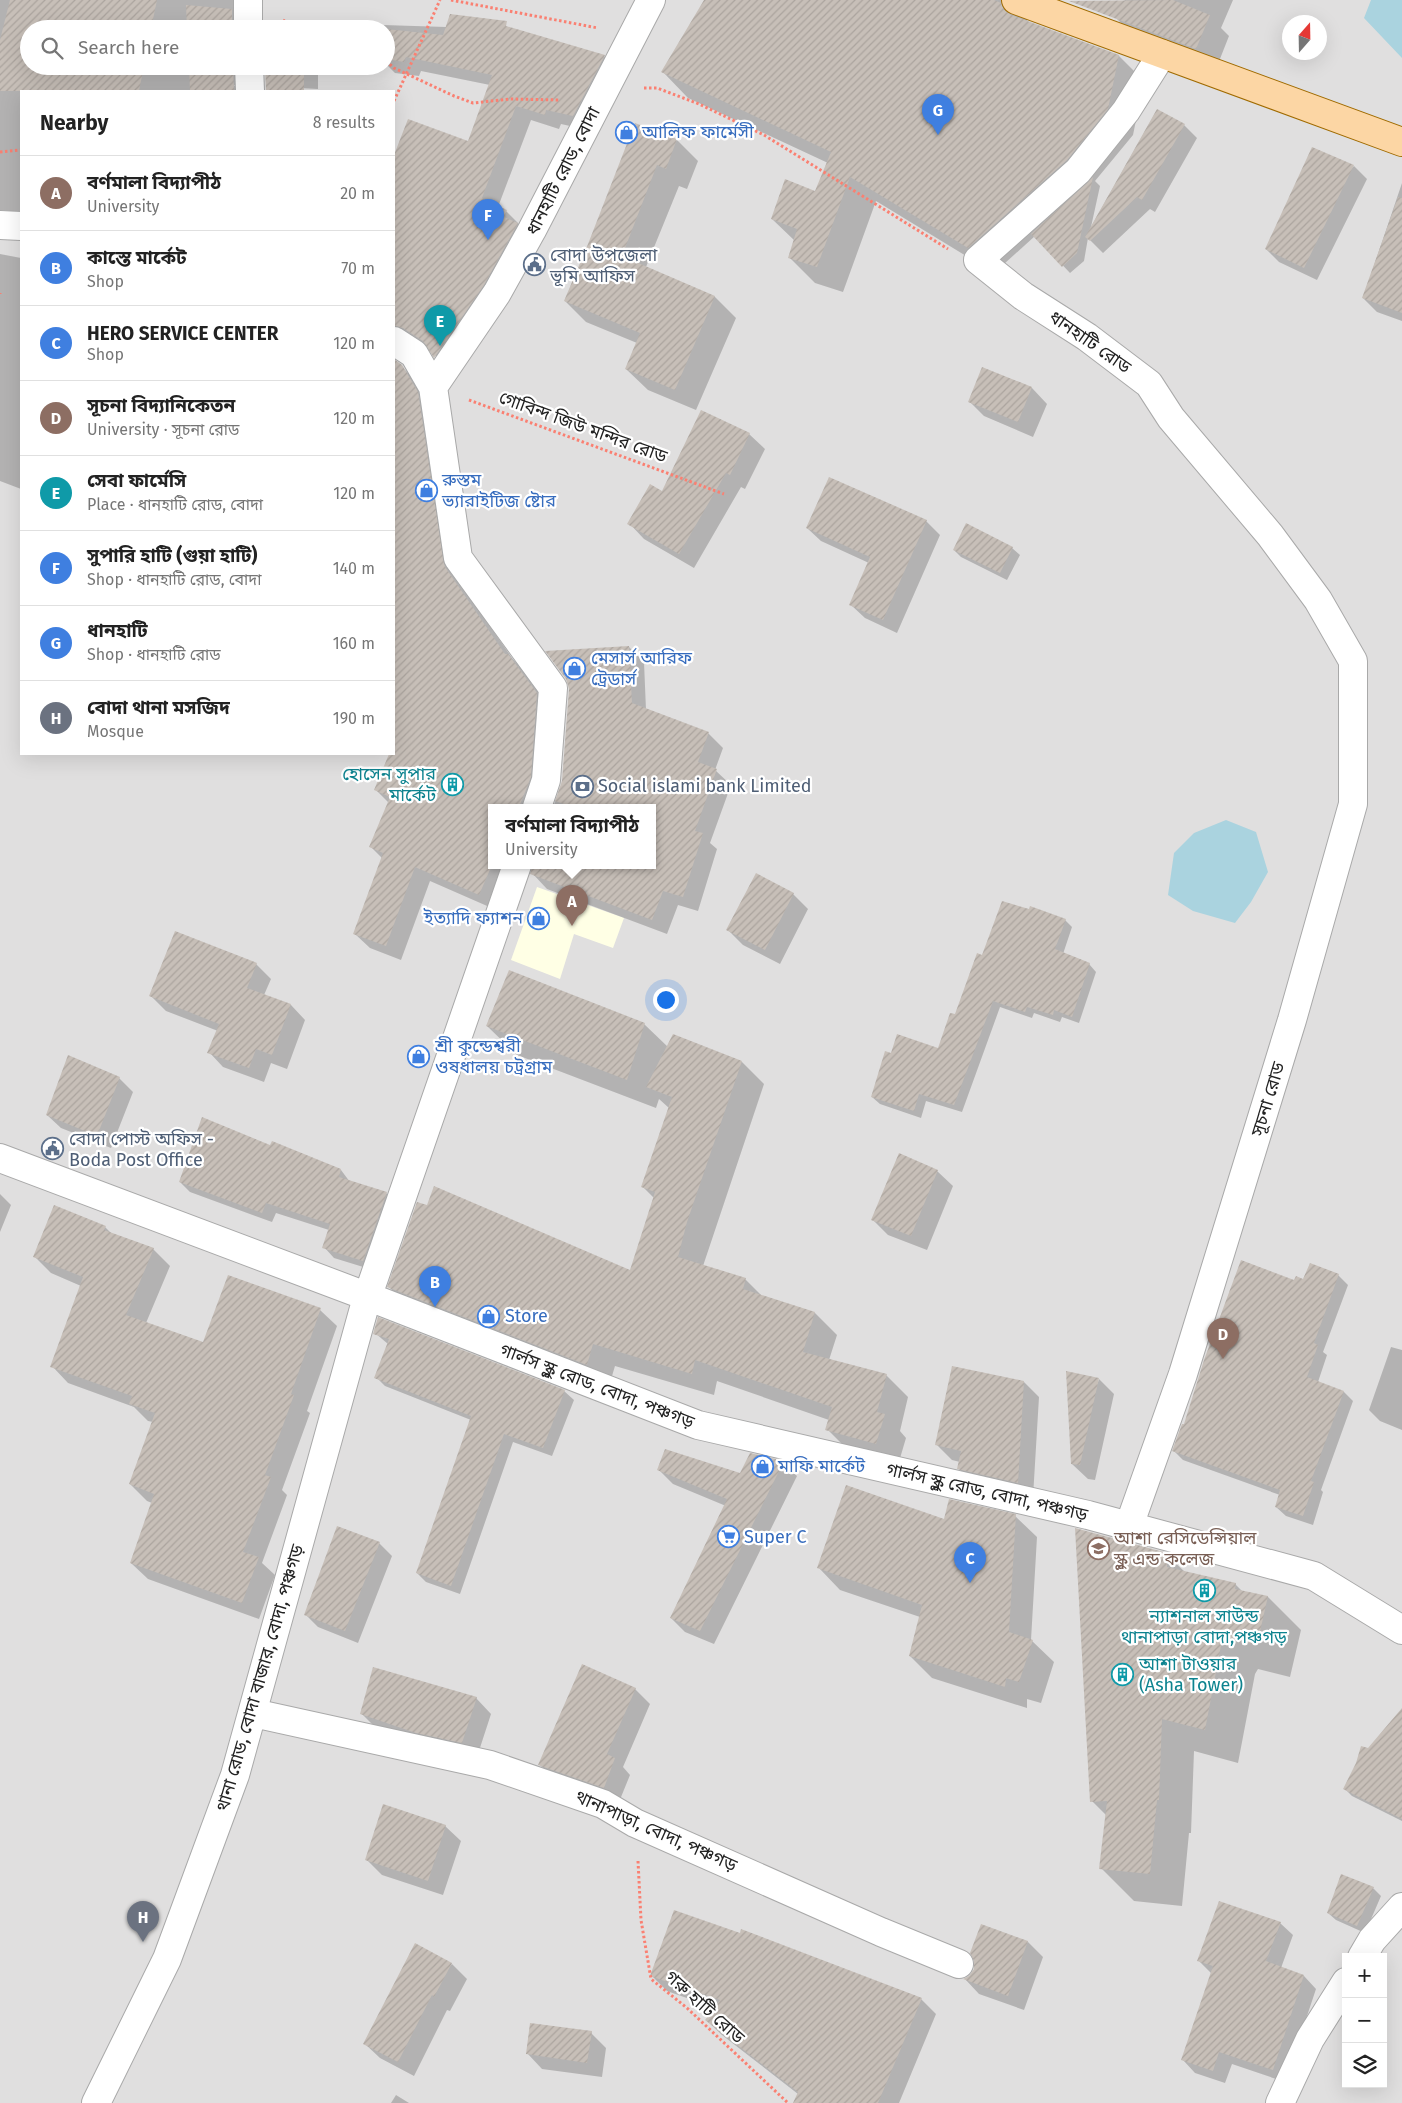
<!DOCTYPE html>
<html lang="en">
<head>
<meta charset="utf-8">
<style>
	:root { --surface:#fff; --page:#f6f6f6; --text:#222; --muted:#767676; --line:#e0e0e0; --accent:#db2777 }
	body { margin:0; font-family:"Fira Sans","Noto Sans Bengali",sans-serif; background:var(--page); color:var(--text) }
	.controls { position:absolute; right:15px; bottom:15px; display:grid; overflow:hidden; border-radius:0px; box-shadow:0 5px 20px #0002 }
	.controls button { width:45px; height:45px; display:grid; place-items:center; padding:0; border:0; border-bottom:1px solid var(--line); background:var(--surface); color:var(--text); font:25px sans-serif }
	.compass { position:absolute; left:1282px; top:15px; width:45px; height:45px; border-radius:50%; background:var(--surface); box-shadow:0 5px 20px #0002; rotate:20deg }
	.you { position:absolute; left:665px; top:999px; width:18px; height:18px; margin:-12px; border:4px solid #fff; border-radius:50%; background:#1a73e8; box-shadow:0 0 0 8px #1a73e833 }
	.badge { display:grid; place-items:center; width:32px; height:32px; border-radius:50%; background:var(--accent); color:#fff; font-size:16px; font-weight:700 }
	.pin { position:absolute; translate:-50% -41px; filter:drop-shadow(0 1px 2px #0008) }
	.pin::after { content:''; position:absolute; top:26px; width:18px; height:15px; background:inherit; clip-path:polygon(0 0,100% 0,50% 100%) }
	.popup { position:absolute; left:488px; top:804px; width:168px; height:65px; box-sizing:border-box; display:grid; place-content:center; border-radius:0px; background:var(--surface); filter:drop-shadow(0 1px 4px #0005); font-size:16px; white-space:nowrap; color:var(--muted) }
	.popup b { font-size:19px; color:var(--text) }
	.popup::after { content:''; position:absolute; left:50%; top:100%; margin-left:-10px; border:10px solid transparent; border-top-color:var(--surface) }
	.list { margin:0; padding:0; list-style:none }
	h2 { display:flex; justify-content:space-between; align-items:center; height:65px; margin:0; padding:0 20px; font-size:21px }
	h2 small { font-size:16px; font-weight:400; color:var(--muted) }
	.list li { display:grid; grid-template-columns:32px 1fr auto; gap:15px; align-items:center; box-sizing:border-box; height:75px; padding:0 20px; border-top:1px solid var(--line) }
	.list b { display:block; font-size:19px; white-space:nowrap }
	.list p { margin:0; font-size:16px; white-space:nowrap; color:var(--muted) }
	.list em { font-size:16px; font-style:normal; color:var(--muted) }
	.icon { flex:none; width:28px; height:28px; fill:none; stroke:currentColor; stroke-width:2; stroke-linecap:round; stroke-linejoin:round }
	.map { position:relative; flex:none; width:1402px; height:2103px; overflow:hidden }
	.search { position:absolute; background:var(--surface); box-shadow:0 5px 20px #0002; left:20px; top:20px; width:375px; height:55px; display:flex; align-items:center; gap:12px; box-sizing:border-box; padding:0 18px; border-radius:28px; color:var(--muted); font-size:19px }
	.panel { position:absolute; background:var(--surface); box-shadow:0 5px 20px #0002; left:20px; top:90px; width:375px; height:665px; border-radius:0px }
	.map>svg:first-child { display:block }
	.residential { fill:#e0dfdf; fill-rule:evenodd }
	.education { fill:#ffffe5 }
	.water { fill:#aad3df }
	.shadow { fill:#0003 }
	.building { fill:url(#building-hatch) }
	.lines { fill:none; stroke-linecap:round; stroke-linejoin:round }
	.minor-casing { stroke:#a9a9a9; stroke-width:30 }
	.major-casing { stroke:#a06b00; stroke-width:30 }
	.path { stroke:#fa8072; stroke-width:3; stroke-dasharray:2.5 2.5; stroke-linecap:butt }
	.minor { stroke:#fff; stroke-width:28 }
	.major { stroke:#fcd6a4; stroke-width:28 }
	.labels { text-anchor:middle; stroke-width:4.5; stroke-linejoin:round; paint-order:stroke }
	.shop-label { font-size:18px; fill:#366cbe; stroke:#fff; text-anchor:start }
	.street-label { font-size:18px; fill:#222; stroke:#fff }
	.service-label { font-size:18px; fill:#4e5e75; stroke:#fff; text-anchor:start }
	.culture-label { font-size:18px; fill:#0d838f; stroke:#fff; text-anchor:end }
	.education-label { font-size:18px; fill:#785e54; stroke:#fff; text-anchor:start }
</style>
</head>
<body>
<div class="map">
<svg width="1402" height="2103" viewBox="0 0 1402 2103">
	<defs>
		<pattern id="building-hatch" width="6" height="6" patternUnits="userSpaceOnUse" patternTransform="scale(1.25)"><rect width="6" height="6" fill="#c7bfb8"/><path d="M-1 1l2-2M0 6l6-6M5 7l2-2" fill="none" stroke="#aba49e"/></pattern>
	</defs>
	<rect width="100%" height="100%" fill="#f2efe9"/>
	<!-- residential -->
	<path class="residential" d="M0,0H1402V2103H0ZM1290,22H1320V52H1290ZM29,29H386V66H29ZM21,91H394V754H21ZM492,807H652V865H492ZM1346,1957H1383V2084H1346Z"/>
	<!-- education -->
	<path class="education" d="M537,887L624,918L613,948L574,934L560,979L511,960Z"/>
	<!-- water -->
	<path class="water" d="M1371,0H1402V58L1364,18Z
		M1226,820L1256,832L1268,872L1251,902L1235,923L1193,911L1168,895L1174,853L1194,833Z"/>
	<!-- shadow -->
	<path class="shadow" d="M0,0H252L247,29H29V66H259L248,86L234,85L240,91H21V212L0,210Z
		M706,0H1043L1026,22L1119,56L1144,81L1133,135L1095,181L1100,186L1091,227L1157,110L1184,125L1197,138L1155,212L1150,209L1103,253L1088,238L1084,261L1070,273L1035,236L994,273L876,201L843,292L815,283L790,258L795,241L772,219L815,192L828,163L688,98L663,72Z
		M1125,0H1233L1221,28L1229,36L1216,69L1137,39L1117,19Z
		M265,22L302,23L308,29H264Z
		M383,25L512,29L604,56L619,71L588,130L561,124L559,129L531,120L498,207L506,211L521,226L450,371L431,351L411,340L394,353V159L409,120L469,143L490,85L421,71L419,76L395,73L386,64V29H383Z
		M265,66H318V89L281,87L266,72Z
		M677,140L698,161L687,189L679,186L646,267L715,297L736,318L696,410L648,390L626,369L637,343L586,322L565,301L589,245Z
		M1354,166L1367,179L1317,280L1279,262L1266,249Z
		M1402,183V321L1377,312L1363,298Z
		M0,254L21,258V489L0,481Z
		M394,360L417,381L432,408L460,583L512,658L523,670L551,709L540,807H492V865H528L494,909L430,881L401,960L370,948L355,934L382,858L370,846L389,803L376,790L390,754H394V745L398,736L394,734Z
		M983,368L1032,388L1047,404L1033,437L984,416L969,401Z
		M749,434L765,449L745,489L741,487L694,568L644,539L629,523L663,493Z
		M926,521L940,535L897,633L865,618L851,605L869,563L821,541L807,528Z
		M1012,548L1020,555L1007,580L961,557L954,550Z
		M629,647L644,662L646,710L708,733L723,748L715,770L731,785L710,843L717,849L698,911L678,905L667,934L547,889L532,873L533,865H652V807H553L563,782Z
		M793,894L808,909L780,964L743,945L728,930Z
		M1065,920L1072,927L1063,954L1089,964L1096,972L1079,1023L1062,1017L1060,1022L1034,1013L1032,1018L1000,1007L962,1112L926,1101L921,1118L880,1104L872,1097L892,1054L939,1049L983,956Z
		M256,964L271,979L264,995L291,1005L305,1020L287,1069L271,1063L264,1082L223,1067L209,1052L218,1031L166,1011L151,996Z
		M644,1024L668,1047L742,1062L764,1084L703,1266L746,1280L763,1297L815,1313L837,1335L829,1360L886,1375L908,1397L900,1431L906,1438L898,1465L849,1451L827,1429L829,1420L717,1381L714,1395L615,1366L609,1386L411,1309L389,1287L631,1272L654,1198L643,1187L669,1108L659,1099L656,1108L517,1055L487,1026Z
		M119,1078L133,1092L111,1148L61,1128L47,1115Z
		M271,1147L341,1170L350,1182L386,1193L397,1204L373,1270L334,1258L324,1247L329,1230L276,1213L272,1222L190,1192L180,1182Z
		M937,1171L953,1186L927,1250L888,1235L873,1220Z
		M0,1194L11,1205L0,1232Z
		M105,1227L112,1234L153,1249L170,1266L146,1323L204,1344L320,1310L337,1326L307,1411L310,1413L282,1490L287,1495L262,1563L275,1575L259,1619L148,1579L131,1563L152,1503L147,1501L130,1484L153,1422L148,1421L134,1407L68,1383L52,1366L81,1286L51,1273L34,1256Z
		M1338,1275L1348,1285L1323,1352L1327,1355L1318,1382L1344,1392L1353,1401L1321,1490L1323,1492L1313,1525L1286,1516L1276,1507L1280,1495L1183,1460L1174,1451L1185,1426L1295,1281Z
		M375,1333L564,1391L574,1400L552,1456L513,1442L460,1594L426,1582L417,1573L471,1420L385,1386L376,1377L388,1344Z
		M1391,1347L1402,1350V1430L1380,1421L1369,1410Z
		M1099,1379L1114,1394L1095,1480L1088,1479L1072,1464Z
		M1024,1382L1039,1397L1033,1497L973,1483L958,1468L960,1462L952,1460L937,1445Z
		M783,1462L797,1476L714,1644L685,1632L671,1618L726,1506L673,1484L659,1470L741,1474Z
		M1015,1516L1037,1537L1031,1640L1054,1662L1041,1703L1027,1699V1708L932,1678L910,1656L920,1617L840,1590L819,1568L945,1520Z
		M379,1543L392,1556L358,1643L318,1627L305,1614Z
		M1166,1554L1186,1573L1235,1584L1243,1592L1268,1597L1301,1630L1290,1677L1258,1669L1255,1674L1238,1763L1194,1751L1191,1833H1189L1182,1906L1134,1901L1101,1868L1107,1816L1092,1801Z
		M635,1689L650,1704L623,1767L630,1775L619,1802L555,1780L540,1765Z
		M476,1698L491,1714L477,1757L377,1729L362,1714Z
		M1402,1730V1821L1352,1796L1345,1789Z
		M445,1826L461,1841L443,1895L382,1875L367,1860Z
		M1342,1876L1374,1889L1381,1896L1365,1933L1336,1920L1328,1913Z
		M1280,1923L1293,1935L1281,1968L1304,1976L1316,1989L1285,2082L1232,2064L1225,2083L1195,2073L1183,2060L1212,1974L1199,1961Z
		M1028,1942L1043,1957L1024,2010L979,1994L965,1979Z
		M452,1964L467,1979L450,2011L447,2010L414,2076L380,2058L364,2043Z
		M652,1976L921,1999L936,2014L899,2103H797L798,2094L722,2035L706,2020L715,2008L667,1991Z
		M591,2033L606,2048L602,2077L542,2069L527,2053Z
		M396,2095L409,2103H391Z"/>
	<!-- building -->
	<path class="building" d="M10,0H157L151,29H29V66H144L139,91H0V40Z
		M704,0H994L1001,3L1004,10L1011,15L1119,55L1108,109L1067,160L968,248L850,177L817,267L788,258L797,229L771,219L785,179L815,191L831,152L661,72Z
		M1173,0L1210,15L1196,49L1069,1Z
		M186,5L232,9V29H187Z
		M450,14L507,21L506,26L605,55L573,116L546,110L545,115L516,106L482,198L507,210L504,217L518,223L484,285L434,358L423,341L403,328L394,326V155L408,119L468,141L492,75L406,57L404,62L386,59V29L443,35Z
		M264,21L303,22V29H264Z
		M189,66H233L234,91H190Z
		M265,66H304V91H266Z
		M1157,109L1185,124L1142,200L1137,197L1090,241L1085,237Z
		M635,123L677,139L666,169L657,165L622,256L715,296L675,390L625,369L640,333L564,301L588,244Z
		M1312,147L1354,165L1304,268L1265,249Z
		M1093,177L1077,253L1062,267L1031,234Z
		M1398,197L1402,198V313L1362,298Z
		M394,359L402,365L418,392L445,567L505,654H508L537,693L531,777L519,807H492V865L479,895L415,867L386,946L353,934L383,853L369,847L390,797L374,790L389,754H394Z
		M982,367L1032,387L1018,422L968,402Z
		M701,410L750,433L730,475L726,473L679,554L627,524L650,484L662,491Z
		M829,477L927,520L883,620L849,605L870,557L806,528Z
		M966,523L1013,547L1000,573L953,550Z
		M629,646L632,703L709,732L698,762L717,769L695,831L703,833L683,897L663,891L652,920L530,874L532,865H652V807H573L555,801L562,781L569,689L566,679L545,651Z
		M756,873L794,893L765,950L726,930Z
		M1002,901L1029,909L1030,906L1066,919L1055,949L1090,963L1072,1017L1054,1010L1053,1015L1027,1007L1025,1012L993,1001L954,1105L919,1094L914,1111L871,1097L885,1051L891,1053L897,1034L938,1048L950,1013L955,1014L977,953L982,955Z
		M175,931L257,963L247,988L291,1004L272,1055L256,1049L249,1068L207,1053L219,1024L149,996Z
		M509,970L645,1023L627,1080L486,1026Z
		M673,1034L742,1061L687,1222L678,1257L746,1278L743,1289L815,1312L803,1352L887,1374L877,1412L885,1414L876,1444L825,1430L832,1407L695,1360L692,1374L593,1344L587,1365L387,1287L417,1202L427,1205L434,1186L630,1270L655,1192L641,1187L672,1097L646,1087Z
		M68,1055L120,1077L97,1136L46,1115Z
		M202,1117L270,1145L272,1141L341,1169L339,1177L387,1192L363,1261L322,1248L330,1224L266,1203L262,1213L179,1182Z
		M899,1153L938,1170L911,1236L871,1220Z
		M54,1205L106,1226L104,1230L154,1248L126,1315L203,1342L228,1275L321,1308L291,1394L294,1395L265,1475L271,1477L243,1552L259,1557L242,1603L130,1563L154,1494L129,1484L155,1413L129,1404L132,1396L50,1367L83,1277L33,1257Z
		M1241,1260L1294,1280L1296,1276L1303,1279L1310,1263L1339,1274L1314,1343L1318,1345L1307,1377L1344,1391L1311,1481L1314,1482L1303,1516L1275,1507L1280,1490L1172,1451L1182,1424H1184L1204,1360Z
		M378,1317L565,1390L543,1448L504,1434L451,1586L416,1573L471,1416L374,1378L389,1339L373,1334Z
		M952,1366L1024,1381L1018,1483L957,1469L961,1451L935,1445Z
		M1066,1371L1099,1378L1080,1465L1071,1464Z
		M665,1449L740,1473L750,1453L784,1461L700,1631L670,1618L727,1499L657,1470Z
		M846,1485L944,1519L949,1499L1016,1514L1009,1632L1033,1640L1019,1682L1006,1678L1005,1687L909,1656L922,1605L817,1568Z
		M337,1526L380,1542L345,1631L304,1615Z
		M1075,1528L1167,1553V1567L1236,1583L1235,1589L1268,1596L1257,1645L1224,1637L1222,1640L1205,1730L1162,1719L1159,1800H1157L1150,1874L1099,1869L1107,1801L1090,1802Z
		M582,1664L636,1688L607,1754L615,1758L604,1788L538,1765Z
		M373,1667L477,1697L462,1743L416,1733L360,1714Z
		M1402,1708V1819L1343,1789L1356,1763L1361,1746L1368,1748Z
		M383,1804L446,1825L428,1881L365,1860Z
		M1341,1874L1374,1887L1357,1926L1327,1913Z
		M1219,1901L1281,1922L1266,1961L1304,1975L1273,2070L1219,2052L1213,2071L1181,2060L1213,1966L1197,1961Z
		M674,1910L740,1933L741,1929L922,1998L878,2103H793L798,2092L705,2020L720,2000L650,1976Z
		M981,1924L1028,1941L1008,1996L963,1979L969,1976L974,1969V1961L970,1953Z
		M415,1943L452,1963L434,1997L432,1995L398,2062L363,2044Z
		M530,2023L592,2031L587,2063L526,2054Z"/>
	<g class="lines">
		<defs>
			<path id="minor" d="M248,29V0
				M249,66L250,91
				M0,225L21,226
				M394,341L414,354L433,387L458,558L553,688L546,780L537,807
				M433,387L497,293L532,230L651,0
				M0,1158L382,1302L698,1425L1088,1515L1314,1576L1402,1630
				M1129,1526L1183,1374L1292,1020L1353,804V661L1318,600L1270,535L1171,418L1149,384L1087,337L1023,296L978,260L1078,171L1126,111L1162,54
				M253,1713L490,1765L603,1804L635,1823L881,1932L959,1964
				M1362,1957L1372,1940L1402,1907
				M96,2103L167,1959L235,1775L366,1301L517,865
				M1280,2103L1310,2039L1346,1982"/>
			<path id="major" d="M1016,0L1402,142"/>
		</defs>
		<!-- minor casing -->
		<use href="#minor" class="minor-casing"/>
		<!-- major casing -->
		<use href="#major" class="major-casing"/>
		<!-- path -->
		<path class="path" d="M451,0L598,28
			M283,20L295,29
			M386,61L394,68L454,96L473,103L510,99L560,100
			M644,88H657L699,104L764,135L948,249
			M394,101L440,0
			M0,152L21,150
			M0,293V294
			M469,400L724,494
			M638,1861L641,1920L651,1979L687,2008L788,2103"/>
		<!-- minor -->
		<use href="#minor" class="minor"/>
		<!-- major -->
		<use href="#major" class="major"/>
	</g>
	<!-- icons -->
	<defs>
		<symbol id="shop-ring" viewBox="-11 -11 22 22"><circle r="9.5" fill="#fff" stroke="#3f7fe0" stroke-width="1.5"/><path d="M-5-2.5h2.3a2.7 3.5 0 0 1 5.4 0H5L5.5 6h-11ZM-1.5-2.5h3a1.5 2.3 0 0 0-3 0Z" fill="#3f7fe0"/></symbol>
		<symbol id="civic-ring" viewBox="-11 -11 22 22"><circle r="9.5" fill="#fff" stroke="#5c6f8a" stroke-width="1.5"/><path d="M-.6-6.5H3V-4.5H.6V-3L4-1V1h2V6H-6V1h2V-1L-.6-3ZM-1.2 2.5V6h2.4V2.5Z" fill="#5c6f8a"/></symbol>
		<symbol id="building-ring" viewBox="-11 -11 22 22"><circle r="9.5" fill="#fff" stroke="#0f9aa8" stroke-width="1.5"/><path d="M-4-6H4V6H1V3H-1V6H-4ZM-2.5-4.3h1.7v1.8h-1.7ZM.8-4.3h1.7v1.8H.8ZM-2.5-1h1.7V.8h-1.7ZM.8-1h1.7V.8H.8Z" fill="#0f9aa8"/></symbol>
		<symbol id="bank-ring" viewBox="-11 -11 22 22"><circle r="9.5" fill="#fff" stroke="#5c6f8a" stroke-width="1.5"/><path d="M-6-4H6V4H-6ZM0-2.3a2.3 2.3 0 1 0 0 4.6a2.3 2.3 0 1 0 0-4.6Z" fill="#5c6f8a"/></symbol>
		<symbol id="supermarket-ring" viewBox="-11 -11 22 22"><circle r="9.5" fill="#fff" stroke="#3f7fe0" stroke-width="1.5"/><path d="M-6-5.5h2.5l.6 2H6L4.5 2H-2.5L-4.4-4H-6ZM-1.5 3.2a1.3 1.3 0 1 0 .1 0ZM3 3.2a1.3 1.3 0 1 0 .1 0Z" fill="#3f7fe0"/></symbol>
		<symbol id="university-ring" viewBox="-11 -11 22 22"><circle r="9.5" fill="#fff" stroke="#8d6e63" stroke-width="1.5"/><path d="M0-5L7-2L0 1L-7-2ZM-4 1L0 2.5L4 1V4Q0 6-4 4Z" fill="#8d6e63"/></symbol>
	</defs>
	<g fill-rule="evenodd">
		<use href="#shop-ring" x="614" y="120" width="25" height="25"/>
		<use href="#civic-ring" x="522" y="252" width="25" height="25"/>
		<use href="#shop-ring" x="414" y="478" width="25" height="25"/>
		<use href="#shop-ring" x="562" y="656" width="25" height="25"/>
		<use href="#building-ring" x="440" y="772" width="25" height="25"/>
		<use href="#bank-ring" x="570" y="774" width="25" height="25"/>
		<use href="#shop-ring" x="526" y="906" width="25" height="25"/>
		<use href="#shop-ring" x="406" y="1044" width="25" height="25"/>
		<use href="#civic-ring" x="40" y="1136" width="25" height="25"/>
		<use href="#shop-ring" x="476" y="1304" width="25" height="25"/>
		<use href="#shop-ring" x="750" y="1454" width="25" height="25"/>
		<use href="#supermarket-ring" x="716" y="1524" width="25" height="25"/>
		<use href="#university-ring" x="1086" y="1536" width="25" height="25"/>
		<use href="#building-ring" x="1192" y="1578" width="25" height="25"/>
		<use href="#building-ring" x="1110" y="1662" width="25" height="25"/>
	</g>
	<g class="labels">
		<!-- shop labels -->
		<g class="shop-label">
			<text x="642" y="138">আলিফ ফার্মেসী</text>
			<text x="442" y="486">রুস্তম<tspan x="442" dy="21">ভ্যারাইটিজ ষ্টোর</tspan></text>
			<text x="591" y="664">মেসার্স আরিফ<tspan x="591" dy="21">ট্রেডার্স</tspan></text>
			<text x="523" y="924" text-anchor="end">ইত্যাদি ফ্যাশন</text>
			<text x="435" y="1052">শ্রী কুন্ডেশ্বরী<tspan x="435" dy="21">ওষধালয় চট্রগ্রাম</tspan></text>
			<text x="505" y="1322">Store</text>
			<text x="778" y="1472">মাফি মার্কেট</text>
			<text x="744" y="1543">Super C</text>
		</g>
		<!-- street labels -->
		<g class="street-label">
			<text transform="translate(563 171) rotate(-63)" y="6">ধানহাটি রোড, বোদা</text>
			<text transform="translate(1090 342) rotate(35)" y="6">ধানহাটি রোড</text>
			<text transform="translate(583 427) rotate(20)" y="6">গোবিন্দ জিউ মন্দির রোড</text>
			<text transform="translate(1268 1099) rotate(-73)" y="6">সূচনা রোড</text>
			<text transform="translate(597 1386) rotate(21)" y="6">গার্লস স্কুল রোড, বোদা, পঞ্চগড়</text>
			<text transform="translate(987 1492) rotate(13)" y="6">গার্লস স্কুল রোড, বোদা, পঞ্চগড়</text>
			<text transform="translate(260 1678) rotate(-74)" y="6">থানা রোড, বোদা বাজার, বোদা, পঞ্চগড়</text>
			<text transform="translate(656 1831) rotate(24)" y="6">থানাপাড়া, বোদা, পঞ্চগড়</text>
			<text transform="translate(705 2007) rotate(42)" y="6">গরু হাটি রোড</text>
		</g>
		<!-- service labels -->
		<g class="service-label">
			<text x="550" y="261">বোদা উপজেলা<tspan x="550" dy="21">ভূমি আফিস</tspan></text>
			<text x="598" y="792">Social islami bank Limited</text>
			<text x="69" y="1145">বোদা পোস্ট অফিস -<tspan x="69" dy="21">Boda Post Office</tspan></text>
		</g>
		<!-- culture labels -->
		<g class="culture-label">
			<text x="436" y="780">হোসেন সুপার<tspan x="436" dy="21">মার্কেট</tspan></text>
			<text x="1204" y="1622" text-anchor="middle">ন্যাশনাল সাউন্ড<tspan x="1204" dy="21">থানাপাড়া বোদা,পঞ্চগড়</tspan></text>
			<text x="1139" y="1670" text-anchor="start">আশা টাওয়ার<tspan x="1139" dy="21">(Asha Tower)</tspan></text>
		</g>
		<!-- education labels -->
		<g class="education-label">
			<text x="1114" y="1544">আশা রেসিডেন্সিয়াল<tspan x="1114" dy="21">স্কুল এন্ড কলেজ</tspan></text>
		</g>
	</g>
</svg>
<div class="controls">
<button>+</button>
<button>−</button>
<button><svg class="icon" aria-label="layers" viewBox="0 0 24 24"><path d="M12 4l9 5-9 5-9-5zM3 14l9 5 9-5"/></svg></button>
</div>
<svg class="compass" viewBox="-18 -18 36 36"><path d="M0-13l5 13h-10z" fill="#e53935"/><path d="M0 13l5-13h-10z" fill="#767676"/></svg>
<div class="you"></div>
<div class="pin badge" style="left:572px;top:926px;background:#8d6e63">A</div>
<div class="popup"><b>বর্ণমালা বিদ্যাপীঠ</b>University</div>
<div class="pin badge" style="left:435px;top:1307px;background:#3f7fe0">B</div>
<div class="pin badge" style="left:970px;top:1583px;background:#3f7fe0">C</div>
<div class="pin badge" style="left:1223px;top:1359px;background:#8d6e63">D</div>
<div class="pin badge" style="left:440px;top:346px;background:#0f9aa8">E</div>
<div class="pin badge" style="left:488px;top:240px;background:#3f7fe0">F</div>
<div class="pin badge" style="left:938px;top:135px;background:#3f7fe0">G</div>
<div class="pin badge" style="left:143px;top:1942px;background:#6b7280">H</div>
<div class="search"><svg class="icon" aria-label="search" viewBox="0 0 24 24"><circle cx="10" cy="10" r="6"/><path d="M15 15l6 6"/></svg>Search here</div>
<section class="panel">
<h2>Nearby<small>8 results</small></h2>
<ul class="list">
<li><span class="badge" style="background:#8d6e63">A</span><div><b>বর্ণমালা বিদ্যাপীঠ</b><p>University</p></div><em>20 m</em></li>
<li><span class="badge" style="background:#3f7fe0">B</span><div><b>কাস্তে মার্কেট</b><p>Shop</p></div><em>70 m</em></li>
<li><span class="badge" style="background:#3f7fe0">C</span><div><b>HERO SERVICE CENTER</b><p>Shop</p></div><em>120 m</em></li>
<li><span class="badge" style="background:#8d6e63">D</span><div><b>সূচনা বিদ্যানিকেতন</b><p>University · সূচনা রোড</p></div><em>120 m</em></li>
<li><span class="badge" style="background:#0f9aa8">E</span><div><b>সেবা ফার্মেসি</b><p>Place · ধানহাটি রোড, বোদা</p></div><em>120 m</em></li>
<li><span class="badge" style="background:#3f7fe0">F</span><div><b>সুপারি হাটি (গুয়া হাটি)</b><p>Shop · ধানহাটি রোড, বোদা</p></div><em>140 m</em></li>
<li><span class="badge" style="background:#3f7fe0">G</span><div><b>ধানহাটি</b><p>Shop · ধানহাটি রোড</p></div><em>160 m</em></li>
<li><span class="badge" style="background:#6b7280">H</span><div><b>বোদা থানা মসজিদ</b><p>Mosque</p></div><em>190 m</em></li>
</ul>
</section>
</div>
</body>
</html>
